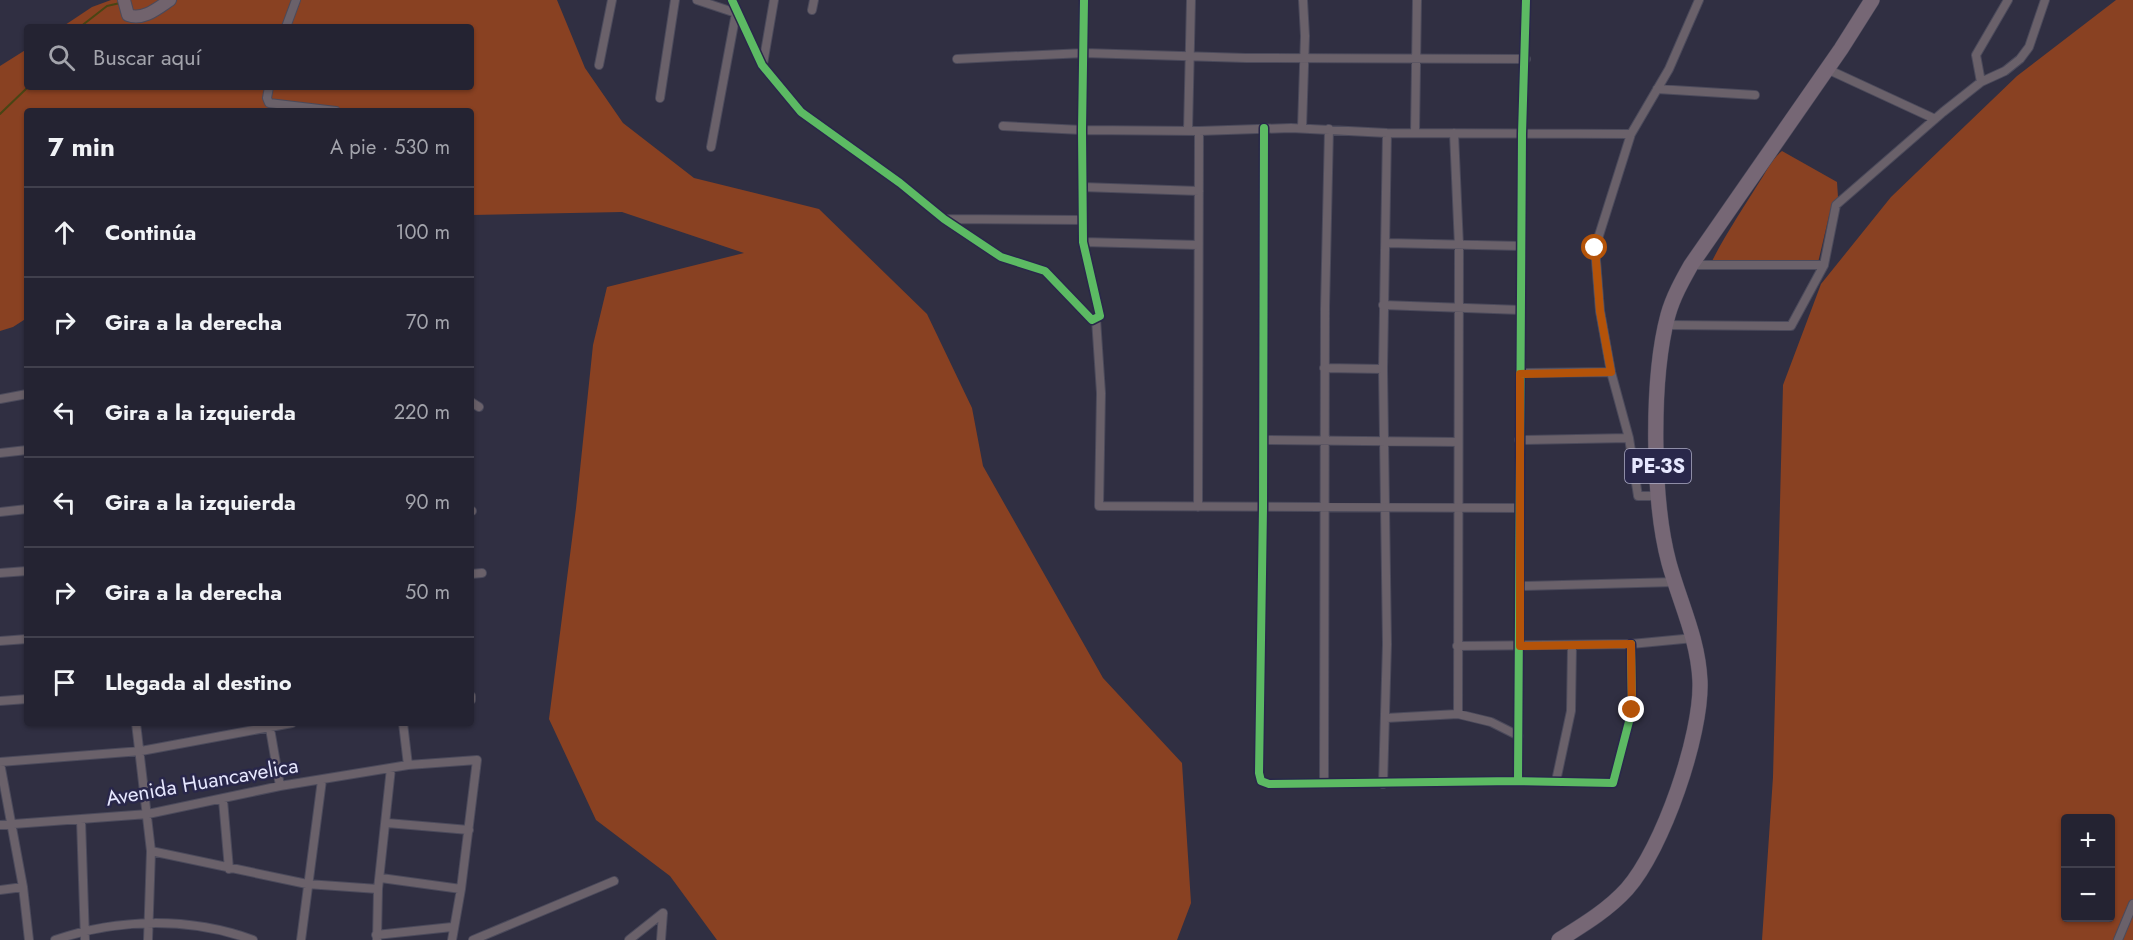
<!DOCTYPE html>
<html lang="es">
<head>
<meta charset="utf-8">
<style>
	:root { --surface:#242332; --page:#2c2b3a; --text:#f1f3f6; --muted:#a3a4ac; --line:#41404d }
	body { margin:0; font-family:Jost,sans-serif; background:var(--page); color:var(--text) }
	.controls { position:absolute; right:18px; bottom:18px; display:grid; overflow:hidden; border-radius:6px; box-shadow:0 2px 4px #0004 }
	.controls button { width:54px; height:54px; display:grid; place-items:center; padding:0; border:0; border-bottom:2px solid var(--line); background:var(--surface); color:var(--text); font:30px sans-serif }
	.stop { position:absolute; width:18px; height:18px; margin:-14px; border:4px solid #b45309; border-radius:50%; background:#fff }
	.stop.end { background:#b45309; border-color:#fff; box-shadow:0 2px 6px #0008 }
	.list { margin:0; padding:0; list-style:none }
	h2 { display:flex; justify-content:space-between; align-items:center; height:78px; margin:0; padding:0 24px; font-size:26px }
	h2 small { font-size:20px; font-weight:400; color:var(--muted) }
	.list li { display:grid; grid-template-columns:39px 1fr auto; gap:18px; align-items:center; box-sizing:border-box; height:90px; padding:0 24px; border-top:2px solid var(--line) }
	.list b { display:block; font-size:22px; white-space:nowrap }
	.list em { font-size:20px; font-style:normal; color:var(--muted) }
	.icon { flex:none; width:33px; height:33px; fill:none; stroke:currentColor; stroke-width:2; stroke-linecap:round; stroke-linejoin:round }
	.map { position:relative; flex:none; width:2133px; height:940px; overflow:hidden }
	.search { position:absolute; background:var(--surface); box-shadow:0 2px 4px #0004; left:24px; top:24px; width:450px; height:66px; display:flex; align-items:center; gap:15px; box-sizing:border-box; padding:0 21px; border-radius:6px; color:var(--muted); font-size:22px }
	.panel { position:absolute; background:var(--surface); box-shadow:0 2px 4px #0004; left:24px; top:108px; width:450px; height:618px; border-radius:6px }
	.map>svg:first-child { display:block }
	.forest { fill:#894122; fill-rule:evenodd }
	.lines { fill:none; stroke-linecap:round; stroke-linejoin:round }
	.stream { stroke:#494514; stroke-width:2 }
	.street-casing { stroke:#4b4a5b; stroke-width:10 }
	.secondary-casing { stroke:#4b4a5b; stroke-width:14 }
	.highway-casing { stroke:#4b4a5b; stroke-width:16 }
	.street { stroke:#6a616a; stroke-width:8 }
	.secondary { stroke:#71636d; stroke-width:12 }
	.highway { stroke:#766775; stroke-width:15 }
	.cycleway-casing { stroke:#29274a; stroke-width:11 }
	.cycleway { stroke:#5cba63; stroke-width:8 }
	.route { stroke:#b45309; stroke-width:8 }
	.labels { text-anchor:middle; stroke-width:5; stroke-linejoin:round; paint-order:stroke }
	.shield { fill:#29274a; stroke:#adadc8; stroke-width:1.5 }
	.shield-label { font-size:20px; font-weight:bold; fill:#e6e7fe }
	.street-label { font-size:21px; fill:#e6e7fe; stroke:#29274a }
</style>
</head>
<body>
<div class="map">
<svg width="2133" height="940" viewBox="0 0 2133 940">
	<rect width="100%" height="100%" fill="#302f42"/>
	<!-- forest -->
	<path class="forest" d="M111,0H557L585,68L623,123L694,178L819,209L927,314L972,408L983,466L1103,678L1182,763L1191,903L1177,940H717L670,876L596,820L549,719L576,508L593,345L607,287L744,253L622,212L471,215V111H27V318L13,327L0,331V66L27,49V87H471V27H62L92,7Z
		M2116,0H2133V940H1762L1773,777L1783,385L1821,284L1891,197L2017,76ZM2066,818H2110V918H2066Z
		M1782,151L1837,182L1838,197L1829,216L1817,267L1708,269C1723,238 1742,210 1760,181C1768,169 1771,160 1782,151Z"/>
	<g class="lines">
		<!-- stream -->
		<path class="stream" d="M80,27L107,6L120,3
			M0,114L28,87"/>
		<defs>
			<path id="street" d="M697,0L736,13L711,147
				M732,0L762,65L801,112L900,183L944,219L1001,257L1045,271L1092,320L1100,316L1083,242L1082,130L1084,0
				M812,10L814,0
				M286,27L296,0
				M957,59L1084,53L1246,58L1526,59
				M763,64L774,0
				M599,65L612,0
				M1827,69L1935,119
				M1981,82L1976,55L2008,0
				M269,87L267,98L269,103L336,111
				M1657,89L1755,95
				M660,98L675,0
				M1003,126L1082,130L1199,131L1291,128L1387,133L1631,134
				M1264,128L1263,508L1259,773L1261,781L1269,784L1518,781L1613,783L1632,710L1631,644
				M1302,128L1305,36L1303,0
				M1188,131L1191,0
				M1415,133L1417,0
				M1454,133L1459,246L1458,714
				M1082,187L1199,191
				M945,219L1083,220
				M1083,242L1198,245
				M1387,243L1521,246
				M1691,265H1824
				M1383,305L1521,310
				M1096,319L1101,393L1099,506L1520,508
				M1666,325L1791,326L1824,265L1836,205L1943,112L1981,82L2005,71L2020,59L2029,47L2045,0
				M1324,368L1383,369
				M1520,373L1611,372
				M0,399L27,394
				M471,402L479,407
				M1263,440L1458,442
				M1519,440L1629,438
				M0,453L27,450
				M1659,496H1638L1629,438L1611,372L1600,311L1595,248L1631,134L1669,69L1699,0
				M1198,507L1199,131
				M471,511H472
				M0,512L27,509
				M0,573L27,571
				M471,574L482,573
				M1520,586L1676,582
				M0,641L27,639
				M1457,646L1631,644L1694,638
				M471,696V700
				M0,701L27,699
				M1386,718L1458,714L1491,722L1519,736
				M136,723L151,851L148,940
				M269,723L280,786
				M403,723L408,765
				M0,762L141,751L292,723
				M0,763L23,887L29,940
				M1518,781L1522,134L1526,0
				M1556,781L1571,711L1572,645
				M1324,784L1325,308L1329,129
				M1383,784L1387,644L1383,369L1387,133
				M223,800L229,869
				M81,820L85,940
				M387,823L469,830
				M0,825L148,814L280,786L408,765L477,760L461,889L452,940
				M151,851L307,884L378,889
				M381,878L461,889
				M0,890L23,887
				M376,935L452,927
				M55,940C118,918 190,917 253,940
				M301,940L322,780
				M377,940L378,889L391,768
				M473,940L614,881
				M629,940L663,913
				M661,940L663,913
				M2118,940L2133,904"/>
			<path id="secondary" d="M124,0L128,15C143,21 158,8 170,0"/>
			<path id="highway" d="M1559,940C1583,925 1608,910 1627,889C1663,848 1702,735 1700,681C1698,638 1680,603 1669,563C1652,500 1651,378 1668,315C1673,297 1682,281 1691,265L1841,49L1872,0"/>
		</defs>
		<!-- street casing -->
		<use href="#street" class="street-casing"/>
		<!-- secondary casing -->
		<use href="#secondary" class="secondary-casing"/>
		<!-- highway casing -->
		<use href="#highway" class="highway-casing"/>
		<!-- street -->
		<use href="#street" class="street"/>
		<!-- secondary -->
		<use href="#secondary" class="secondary"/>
		<!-- highway -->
		<use href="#highway" class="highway"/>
		<defs>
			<path id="cycleway" d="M732,0L762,65L801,112L900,183L944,219L1001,257L1045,271L1092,320L1100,316L1083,242L1082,130L1084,0
				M1264,128L1263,508L1259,773L1261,781L1269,784L1518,781L1613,783L1632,710L1631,644
				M1518,781L1522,134L1526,0"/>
		</defs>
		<!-- cycleway casing -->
		<use href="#cycleway" class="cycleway-casing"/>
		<!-- cycleway -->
		<use href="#cycleway" class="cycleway"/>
	</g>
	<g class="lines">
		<!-- route -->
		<path class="route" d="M1595,248L1600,311L1611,372L1520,374V646L1631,644L1632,710"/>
	</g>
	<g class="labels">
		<!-- shield labels -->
		<rect class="shield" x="1625" y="449" width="66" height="34" rx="4.5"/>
		<g class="shield-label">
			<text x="1658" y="473">PE-3S</text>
		</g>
		<!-- street labels -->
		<g class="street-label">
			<text transform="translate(202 782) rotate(-10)" y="7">Avenida Huancavelica</text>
		</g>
	</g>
</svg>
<div class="controls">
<button>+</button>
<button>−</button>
</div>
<div class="stop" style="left:1595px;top:248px"></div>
<div class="stop end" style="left:1632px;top:710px"></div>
<div class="search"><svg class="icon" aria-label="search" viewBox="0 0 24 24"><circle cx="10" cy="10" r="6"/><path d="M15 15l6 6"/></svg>Buscar aquí</div>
<section class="panel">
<h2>7 min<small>A pie · 530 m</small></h2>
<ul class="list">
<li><svg class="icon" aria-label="ahead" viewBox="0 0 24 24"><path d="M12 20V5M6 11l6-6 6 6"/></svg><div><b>Continúa</b></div><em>100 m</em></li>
<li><svg class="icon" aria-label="right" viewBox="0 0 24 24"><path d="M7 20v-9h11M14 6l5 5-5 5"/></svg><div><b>Gira a la derecha</b></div><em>70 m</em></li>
<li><svg class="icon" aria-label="left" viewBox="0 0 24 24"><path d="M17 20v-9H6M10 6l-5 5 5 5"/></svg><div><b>Gira a la izquierda</b></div><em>220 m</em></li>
<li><svg class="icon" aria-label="left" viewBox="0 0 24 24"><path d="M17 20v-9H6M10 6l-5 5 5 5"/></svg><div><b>Gira a la izquierda</b></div><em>90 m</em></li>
<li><svg class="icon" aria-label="right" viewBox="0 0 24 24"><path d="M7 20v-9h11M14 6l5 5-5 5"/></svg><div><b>Gira a la derecha</b></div><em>50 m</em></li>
<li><svg class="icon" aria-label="arrive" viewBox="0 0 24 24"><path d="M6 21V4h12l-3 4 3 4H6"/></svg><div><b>Llegada al destino</b></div></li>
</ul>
</section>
</div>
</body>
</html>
